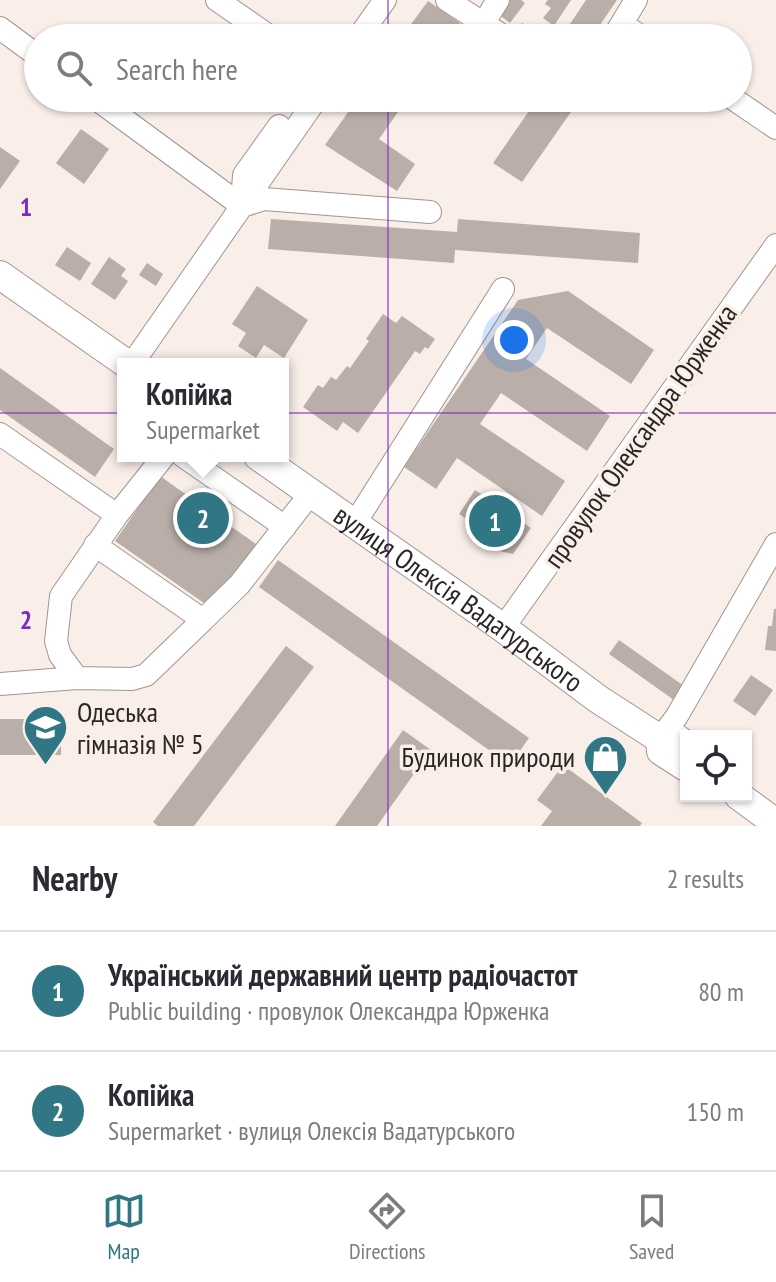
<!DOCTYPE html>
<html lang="en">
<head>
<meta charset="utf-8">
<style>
	:root { --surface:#fff; --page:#f7f7f7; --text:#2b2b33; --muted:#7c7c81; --line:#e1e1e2; --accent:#317685 }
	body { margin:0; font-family:"PT Sans Narrow",sans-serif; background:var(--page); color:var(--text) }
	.controls { position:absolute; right:24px; bottom:24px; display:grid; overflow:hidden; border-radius:0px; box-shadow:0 2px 6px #0004 }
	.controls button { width:72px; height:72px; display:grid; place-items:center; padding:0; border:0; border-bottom:2px solid var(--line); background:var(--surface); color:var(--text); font:40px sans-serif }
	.you { position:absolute; left:514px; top:340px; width:28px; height:28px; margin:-20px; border:6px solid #fff; border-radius:50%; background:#1a73e8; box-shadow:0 0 0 12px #1a73e833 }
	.badge { display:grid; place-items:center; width:52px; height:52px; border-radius:50%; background:var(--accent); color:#fff; font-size:26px; font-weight:700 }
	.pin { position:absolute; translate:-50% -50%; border:4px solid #fff; box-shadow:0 2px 8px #0006 }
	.popup { position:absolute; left:117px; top:358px; width:172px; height:104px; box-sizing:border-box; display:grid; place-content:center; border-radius:0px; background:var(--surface); filter:drop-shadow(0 2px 6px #0005); font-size:26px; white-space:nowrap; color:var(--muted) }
	.popup b { font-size:30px; color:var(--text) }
	.popup::after { content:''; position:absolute; left:50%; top:100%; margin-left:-16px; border:16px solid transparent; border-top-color:var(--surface) }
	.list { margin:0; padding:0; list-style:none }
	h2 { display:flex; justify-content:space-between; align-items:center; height:104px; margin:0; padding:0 32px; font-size:34px }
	h2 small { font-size:26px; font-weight:400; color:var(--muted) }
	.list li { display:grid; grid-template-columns:52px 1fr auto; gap:24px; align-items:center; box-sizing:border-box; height:120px; padding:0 32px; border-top:2px solid var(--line) }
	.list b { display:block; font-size:30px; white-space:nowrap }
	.list p { margin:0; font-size:26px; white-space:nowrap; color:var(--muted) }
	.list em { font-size:26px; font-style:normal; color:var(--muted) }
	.icon { flex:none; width:44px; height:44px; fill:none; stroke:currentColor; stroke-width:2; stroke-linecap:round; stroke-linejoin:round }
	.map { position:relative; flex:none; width:776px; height:826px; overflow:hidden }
	.search { position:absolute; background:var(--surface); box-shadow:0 2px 6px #0004; left:24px; right:24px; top:24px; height:88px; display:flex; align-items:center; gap:20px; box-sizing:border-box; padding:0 28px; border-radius:44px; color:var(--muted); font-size:30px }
	.sheet { height:344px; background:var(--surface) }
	nav { display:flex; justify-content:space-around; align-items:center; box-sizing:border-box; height:112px; border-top:2px solid var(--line); background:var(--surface); font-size:22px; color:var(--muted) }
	nav a { display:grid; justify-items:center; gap:4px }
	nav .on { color:var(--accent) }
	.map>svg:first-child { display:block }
	.building { fill:#baaea9 }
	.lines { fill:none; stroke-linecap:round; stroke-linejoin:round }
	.minor-casing { stroke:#a09591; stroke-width:24 }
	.major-casing { stroke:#a09591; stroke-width:30 }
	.minor { stroke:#fff; stroke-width:22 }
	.major { stroke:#fff; stroke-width:28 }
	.grid { fill:none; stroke:#7b2cbf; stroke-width:2; stroke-opacity:0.55 }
	.labels { text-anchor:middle; stroke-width:7; stroke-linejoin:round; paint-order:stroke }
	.street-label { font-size:28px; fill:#2b2625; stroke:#faeee9 }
	.poi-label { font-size:28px; fill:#2b2625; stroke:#faeee9; text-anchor:start }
	.grid-label { font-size:26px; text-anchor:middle; font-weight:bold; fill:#7b2cbf; stroke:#faeee9; stroke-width:7; stroke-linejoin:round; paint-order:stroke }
</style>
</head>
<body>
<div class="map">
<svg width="776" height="826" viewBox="0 0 776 826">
	<rect width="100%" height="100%" fill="#faeee9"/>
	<!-- building -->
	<path class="building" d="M509,0H521L525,3L510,23L498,14Z
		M548,0H571L554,26L543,18L551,8L545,4Z
		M586,0H617L591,38H577L566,30Z
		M428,1L460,23L449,38H401Z
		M522,23L547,38H519L514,35Z
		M358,98H408L379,139L415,164L397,191L325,145Z
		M538,98H572L578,102L522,182L493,163Z
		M81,129L109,149L84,184L56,163Z
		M0,147L20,161L0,189Z
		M271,219L457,232L458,219L640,233L638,263L455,250L454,263L268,249Z
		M67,247L91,263L80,281L55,265Z
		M109,257L126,269L121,276L128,281L115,300L91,284Z
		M147,263L163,274L156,286L139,275Z
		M257,286L308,320L284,358L264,345L256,358L238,346L246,333L232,324Z
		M568,291L654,350L631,384L547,328L526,359L610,416L587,451L501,393L480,424L565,481L542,516L457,458L436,489L404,467L518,300Z
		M383,314L396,323L402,316L435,339L428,349L425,347L420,354L415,351L358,433L343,422L337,431L303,407L318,385L323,388L331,377L336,380L347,366L350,368L369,341L366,339Z
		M0,368L114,449L95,477L0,410Z
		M160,476L256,544L211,608L115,541Z
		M475,490L531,528L513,554L495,550L483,535L485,531L459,514Z
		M278,560L529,738L510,765L259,587Z
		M774,609H776V651L765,650L768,626H772Z
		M619,640L684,686L674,700L609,654Z
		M286,646L314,667L194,826H158L153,822Z
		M751,675L773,690L755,716L733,701Z
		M0,719H61V755H0Z
		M403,730L431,750L377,826H335Z
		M563,765L642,823L640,826H541L552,811L537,800Z"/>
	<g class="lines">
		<defs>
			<path id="minor" d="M217,0L272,38
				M447,0L506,38
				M483,24L498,0
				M622,24L643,38
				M0,28L38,56
				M358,38L385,0
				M613,38L636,0
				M95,98L242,206
				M732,98L776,128
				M242,204L244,175L279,126
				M242,206L264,199L430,212
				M132,364L317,98
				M0,434L117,515
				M183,456L285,527
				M355,523L503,289
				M95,545L203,620L239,585L311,493
				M503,628L776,245
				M77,678L60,655L56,641L61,596L117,515L164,456
				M0,684L77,678L132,679L146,675L203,620
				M660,739L677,716L776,544"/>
			<g id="major">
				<path d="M0,275L127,364"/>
				<path id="s1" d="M258,456L503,628L598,699L660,739L673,736L686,745"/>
				<path d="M660,739L661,751L686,767"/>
				<path d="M739,796L776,823"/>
			</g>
		</defs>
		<!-- minor casing -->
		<use href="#minor" class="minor-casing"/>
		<!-- major casing -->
		<use href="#major" class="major-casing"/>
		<!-- minor -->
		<use href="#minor" class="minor"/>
		<!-- major -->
		<use href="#major" class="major"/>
	</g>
	<!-- grid -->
	<path class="grid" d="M388,0V38M388,98V826M0,413H776"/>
	<!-- icons -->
	<defs>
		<symbol id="school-pin" viewBox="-11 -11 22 30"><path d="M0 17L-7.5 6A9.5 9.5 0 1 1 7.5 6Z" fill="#317685" stroke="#faeee9"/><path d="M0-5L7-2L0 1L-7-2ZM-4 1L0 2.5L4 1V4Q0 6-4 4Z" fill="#fff"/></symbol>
		<symbol id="shop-pin" viewBox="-11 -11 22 30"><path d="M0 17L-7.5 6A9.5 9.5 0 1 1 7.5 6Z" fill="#317685" stroke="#faeee9"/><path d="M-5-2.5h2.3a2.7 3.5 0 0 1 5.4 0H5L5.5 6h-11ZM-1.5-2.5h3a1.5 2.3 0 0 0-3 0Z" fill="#fff"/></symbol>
	</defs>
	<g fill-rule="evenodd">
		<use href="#school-pin" x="20" y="702" width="51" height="69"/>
		<use href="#shop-pin" x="580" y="732" width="51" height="69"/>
	</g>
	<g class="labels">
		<!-- street labels -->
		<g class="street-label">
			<text transform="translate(640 436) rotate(-55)" y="10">провулок Олександра Юрженка</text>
			<text dy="10" stroke="none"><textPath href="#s1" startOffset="246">вулиця Олексія Вадатурського</textPath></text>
		</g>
		<!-- poi labels -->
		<g class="poi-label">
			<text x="77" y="722">Одеська<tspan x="77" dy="32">гімназія № 5</tspan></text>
			<text x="575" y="767" text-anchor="end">Будинок природи</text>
		</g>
	</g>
	<g class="grid-label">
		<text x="26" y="216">1</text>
		<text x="26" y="629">2</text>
	</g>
</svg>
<div class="controls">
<button><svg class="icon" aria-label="locate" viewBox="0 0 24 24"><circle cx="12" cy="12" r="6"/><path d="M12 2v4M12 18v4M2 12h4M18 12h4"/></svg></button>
</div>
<div class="you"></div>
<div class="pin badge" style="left:495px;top:521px">1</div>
<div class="pin badge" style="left:203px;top:518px">2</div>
<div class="popup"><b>Копійка</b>Supermarket</div>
<div class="search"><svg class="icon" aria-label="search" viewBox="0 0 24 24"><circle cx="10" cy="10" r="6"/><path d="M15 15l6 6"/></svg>Search here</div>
</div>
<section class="sheet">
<h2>Nearby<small>2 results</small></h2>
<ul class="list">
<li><span class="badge">1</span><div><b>Український державний центр радіочастот</b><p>Public building · провулок Олександра Юрженка</p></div><em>80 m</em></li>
<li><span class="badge">2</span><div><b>Копійка</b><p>Supermarket · вулиця Олексія Вадатурського</p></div><em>150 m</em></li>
</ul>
</section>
<nav>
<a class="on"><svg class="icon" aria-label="map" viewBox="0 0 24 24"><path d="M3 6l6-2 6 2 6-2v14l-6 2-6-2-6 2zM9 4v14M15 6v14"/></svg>Map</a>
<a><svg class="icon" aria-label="directions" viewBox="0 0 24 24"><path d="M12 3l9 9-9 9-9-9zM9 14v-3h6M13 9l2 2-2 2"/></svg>Directions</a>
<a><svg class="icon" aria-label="saved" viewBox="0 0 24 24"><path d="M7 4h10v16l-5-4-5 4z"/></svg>Saved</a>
</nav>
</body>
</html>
